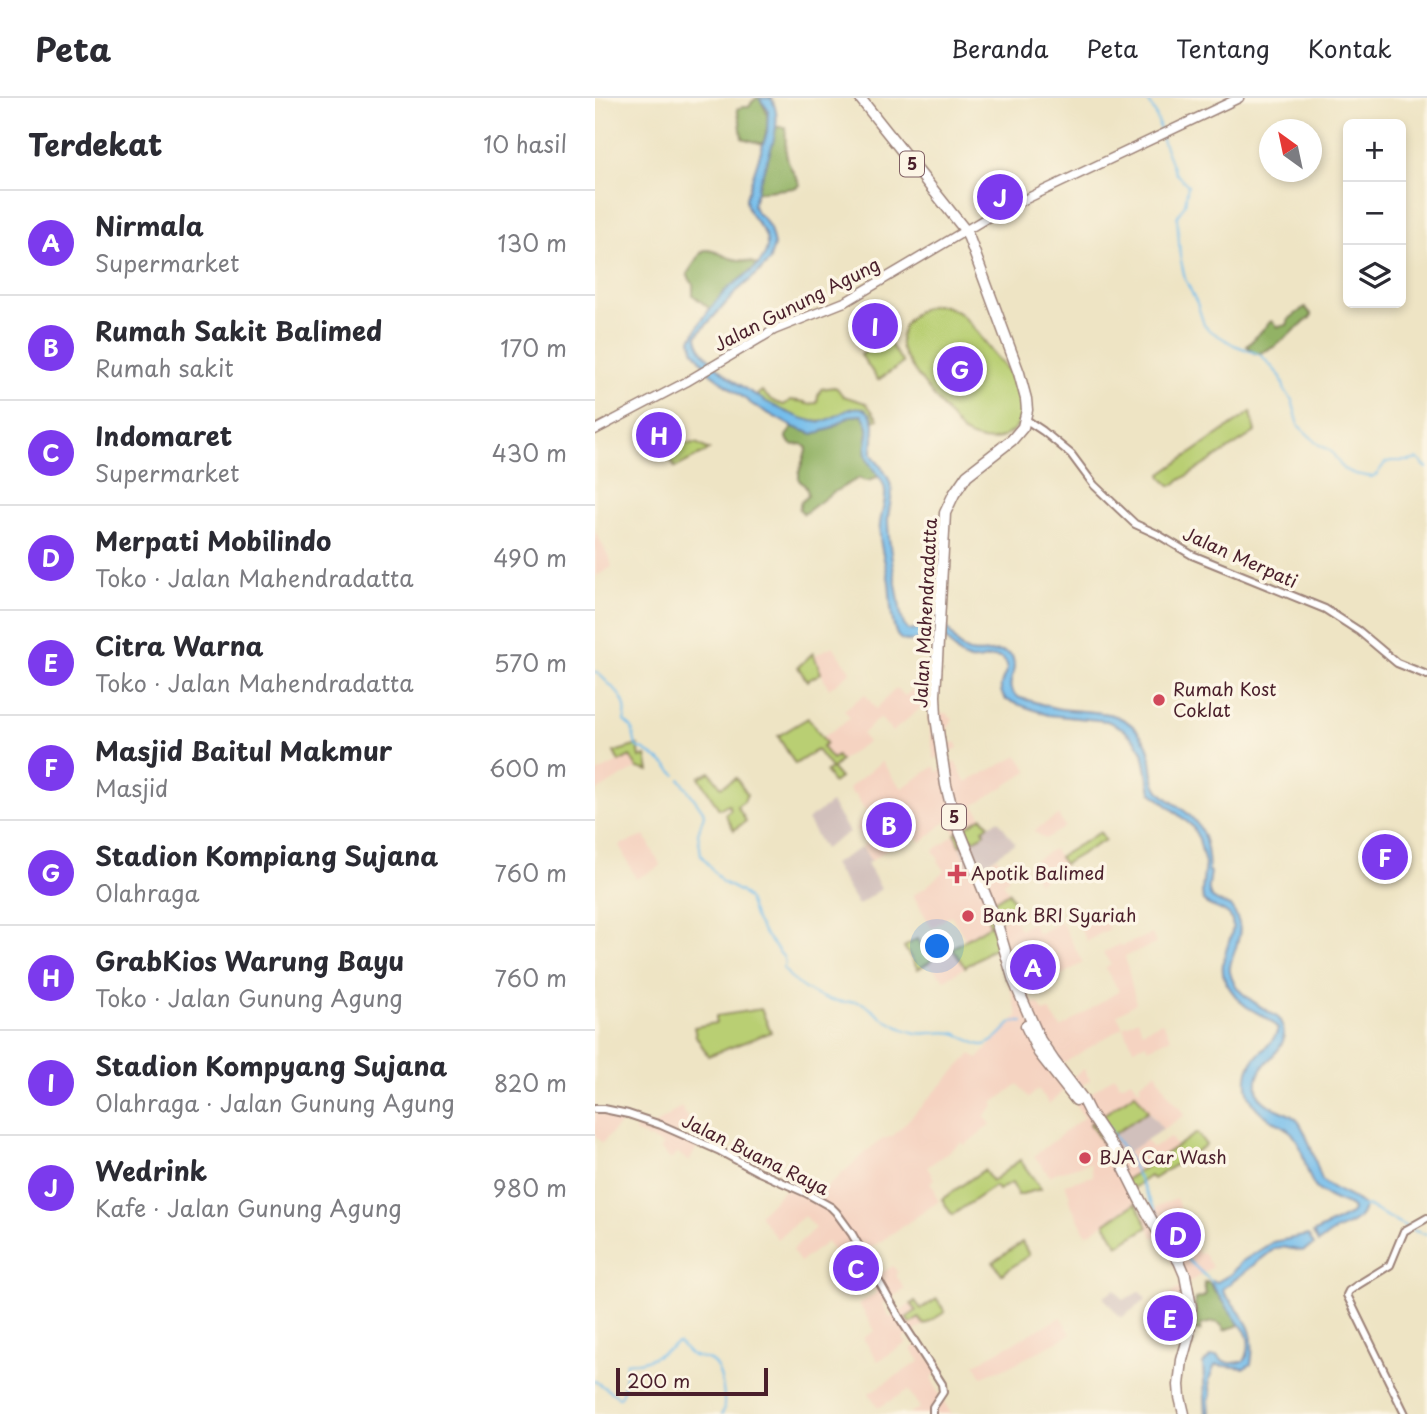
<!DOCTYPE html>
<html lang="id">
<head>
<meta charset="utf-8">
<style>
	:root { --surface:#fff; --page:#f2f2f3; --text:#2b2b33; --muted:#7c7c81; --line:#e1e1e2; --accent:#7c3aed }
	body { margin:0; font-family:"Playpen Sans",sans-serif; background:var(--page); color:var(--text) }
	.controls { position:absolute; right:21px; top:21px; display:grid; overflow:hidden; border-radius:10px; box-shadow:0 4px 10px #0003 }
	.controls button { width:63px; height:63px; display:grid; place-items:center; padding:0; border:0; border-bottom:2px solid var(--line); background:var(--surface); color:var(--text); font:35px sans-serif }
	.compass { position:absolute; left:664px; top:21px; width:63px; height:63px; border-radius:50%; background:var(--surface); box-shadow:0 4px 10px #0003; rotate:327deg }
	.scale { position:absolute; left:21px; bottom:18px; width:152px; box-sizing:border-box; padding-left:7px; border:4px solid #4a1f2b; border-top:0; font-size:19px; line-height:24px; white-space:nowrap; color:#4a1f2b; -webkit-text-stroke:5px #fcf5e5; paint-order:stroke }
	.you { position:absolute; left:343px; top:849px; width:24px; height:24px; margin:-18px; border:5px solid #fff; border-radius:50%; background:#1a73e8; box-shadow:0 0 0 10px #1a73e833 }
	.badge { display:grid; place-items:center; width:46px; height:46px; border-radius:50%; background:var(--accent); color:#fff; font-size:23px; font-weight:700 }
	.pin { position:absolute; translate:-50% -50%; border:4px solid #fff; box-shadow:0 2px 7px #0006 }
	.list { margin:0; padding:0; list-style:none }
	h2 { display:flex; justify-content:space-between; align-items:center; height:91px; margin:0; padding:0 28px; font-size:30px }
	h2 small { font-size:23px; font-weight:400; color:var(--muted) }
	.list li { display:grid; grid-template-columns:46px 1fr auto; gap:21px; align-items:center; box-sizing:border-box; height:105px; padding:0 28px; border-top:2px solid var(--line) }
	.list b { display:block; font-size:26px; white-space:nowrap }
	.list p { margin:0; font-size:23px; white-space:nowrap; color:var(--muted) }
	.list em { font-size:23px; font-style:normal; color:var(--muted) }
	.icon { flex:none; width:38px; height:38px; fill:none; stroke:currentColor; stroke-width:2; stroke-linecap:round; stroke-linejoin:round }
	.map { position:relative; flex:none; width:832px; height:1316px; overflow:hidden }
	header { display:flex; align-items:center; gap:42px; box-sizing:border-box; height:98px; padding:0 35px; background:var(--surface); border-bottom:2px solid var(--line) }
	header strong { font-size:33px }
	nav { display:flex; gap:38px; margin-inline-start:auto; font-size:24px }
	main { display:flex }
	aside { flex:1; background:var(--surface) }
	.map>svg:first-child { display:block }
	.built { fill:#f5d3c1 }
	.industrial { fill:#d1c0bc }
	.green { fill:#b9cf73; stroke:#82774f; stroke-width:2 }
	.forest { fill:#92b265; stroke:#6e6848; stroke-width:2 }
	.water { fill:#73bdec; stroke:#5e6e8c; stroke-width:2 }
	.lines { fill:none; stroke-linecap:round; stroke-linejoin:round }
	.stream { stroke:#73bdec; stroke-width:2 }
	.minor-casing { stroke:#9c8278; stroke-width:10 }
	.major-casing { stroke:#9c8278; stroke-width:11 }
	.highway-casing { stroke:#9c8278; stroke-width:13 }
	.minor { stroke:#fff; stroke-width:6 }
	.major { stroke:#fff; stroke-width:8 }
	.highway { stroke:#fff; stroke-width:10 }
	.poi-dot { fill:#d1495b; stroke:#fcf5e5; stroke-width:2.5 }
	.labels { text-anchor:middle; stroke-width:7; stroke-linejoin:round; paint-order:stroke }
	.shield { fill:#fcf5e5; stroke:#7f5f63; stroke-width:2 }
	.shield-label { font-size:16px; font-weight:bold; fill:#4a1f2b }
	.street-label { font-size:18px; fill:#4a1f2b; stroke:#fcf5e5 }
	.poi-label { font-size:18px; fill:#4a1f2b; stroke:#fcf5e5; text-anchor:start }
</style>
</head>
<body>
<header>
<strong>Peta</strong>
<nav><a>Beranda</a><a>Peta</a><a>Tentang</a><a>Kontak</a></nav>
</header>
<main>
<aside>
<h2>Terdekat<small>10 hasil</small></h2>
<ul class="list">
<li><span class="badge">A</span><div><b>Nirmala</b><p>Supermarket</p></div><em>130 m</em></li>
<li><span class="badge">B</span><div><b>Rumah Sakit Balimed</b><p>Rumah sakit</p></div><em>170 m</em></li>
<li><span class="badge">C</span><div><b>Indomaret</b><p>Supermarket</p></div><em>430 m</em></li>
<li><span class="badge">D</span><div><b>Merpati Mobilindo</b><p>Toko · Jalan Mahendradatta</p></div><em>490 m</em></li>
<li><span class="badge">E</span><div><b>Citra Warna</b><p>Toko · Jalan Mahendradatta</p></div><em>570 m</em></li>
<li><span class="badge">F</span><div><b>Masjid Baitul Makmur</b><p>Masjid</p></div><em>600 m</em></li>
<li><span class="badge">G</span><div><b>Stadion Kompiang Sujana</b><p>Olahraga</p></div><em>760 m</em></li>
<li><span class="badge">H</span><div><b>GrabKios Warung Bayu</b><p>Toko · Jalan Gunung Agung</p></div><em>760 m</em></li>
<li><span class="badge">I</span><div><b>Stadion Kompyang Sujana</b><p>Olahraga · Jalan Gunung Agung</p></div><em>820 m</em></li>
<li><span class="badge">J</span><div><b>Wedrink</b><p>Kafe · Jalan Gunung Agung</p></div><em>980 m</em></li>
</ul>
</aside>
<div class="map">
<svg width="832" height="1316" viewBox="0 0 832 1316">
	<rect width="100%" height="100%" fill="#fcf5e5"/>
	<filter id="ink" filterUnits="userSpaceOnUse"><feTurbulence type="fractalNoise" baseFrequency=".0143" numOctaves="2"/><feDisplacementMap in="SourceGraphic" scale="14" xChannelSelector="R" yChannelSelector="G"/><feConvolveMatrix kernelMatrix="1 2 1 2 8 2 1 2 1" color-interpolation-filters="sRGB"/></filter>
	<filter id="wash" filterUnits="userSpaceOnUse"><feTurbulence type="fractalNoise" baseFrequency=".00686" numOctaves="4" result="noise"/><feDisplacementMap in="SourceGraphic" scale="28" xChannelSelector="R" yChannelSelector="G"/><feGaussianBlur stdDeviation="1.57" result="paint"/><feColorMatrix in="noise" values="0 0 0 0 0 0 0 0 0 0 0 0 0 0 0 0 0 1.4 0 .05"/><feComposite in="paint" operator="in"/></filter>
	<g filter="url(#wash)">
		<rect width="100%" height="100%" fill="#eee4c4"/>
		<!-- built -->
		<path class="built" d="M0,433L15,461L17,469L0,479Z
			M238,548L256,574L234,591L226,575L220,557Z
			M336,576L333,604L297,634L285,619L267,636L272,644L245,663L242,658L237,661L227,648L231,645L227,640L255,620L249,612L270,596L281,611L301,590L310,598Z
			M342,614L353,616L354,620L357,619V623L352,632L355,646L362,644L363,650L339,661L333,618Z
			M35,658L42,670L0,694V676Z
			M423,658L434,673L379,707L387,719L360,736L376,775L402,759L414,780L408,784L414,794L389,810L396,827L416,816L425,831L437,824L443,836L466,823L488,865L433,895L439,906L443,905L449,914L454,912L466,930L524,893L510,870L516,866L508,855L525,846L526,848L557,836L561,846L530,858L541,905L522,917L528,929L543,921L547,933L567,924L576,940L553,950L551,945L539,951L528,929L454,974L465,987L489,971L495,982L473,997L469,992L454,1006L443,991L434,1000L423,986L398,1005L400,1008L389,1018L396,1026L370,1047L367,1044L332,1069L339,1081L335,1084L340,1092V1097L344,1103L263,1159L275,1182L298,1168L303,1175L301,1177L310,1191L287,1206L295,1220L316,1206L321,1213L312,1220H324L329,1227L308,1241L312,1245L283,1263L268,1240L280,1233L264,1206L281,1195L277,1186L257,1196L250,1186L252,1184L239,1163L242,1161L232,1144L205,1164L197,1152L220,1130L209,1118L182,1141L164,1117L191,1090L217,1102L278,1048L288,1041L298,1038L376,956L383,961L407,932L423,918L403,847L396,827L371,842L356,817L337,830L318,797L331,789L350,772L342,763L344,761L338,753L360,736L354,721L326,744L315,731L287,755L276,763L267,749L271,745L261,730L264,727L262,725L273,717L260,696L258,697L254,690L287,663L297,679L307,690L340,668L342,674L360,664L371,684Z
			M463,717L470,729L450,741L438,733Z
			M50,738L66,768L41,781L24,747Z
			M458,751L470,767L443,785L433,766Z
			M505,816L514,831L492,843L483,827Z
			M357,850L370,869L350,882L332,865Z
			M561,974L571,993L590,1017L568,1031L540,995L495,1026L519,1063L550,1042L557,1050L575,1039L581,1048L529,1083L541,1105L491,1137L473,1100L475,1099L470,1086L498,1078L495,1065L460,1075L455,1078L439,1058L489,1019L480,1006L520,978L524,986L527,987L536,982L544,992L546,990L544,986Z
			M86,1009L96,1025L78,1037L102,1049L94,1064L82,1054L76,1062L65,1051L68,1047L40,1034L44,1024L58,1028Z
			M0,1015L30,1021L7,1045L0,1038Z
			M581,1100L589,1121L588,1127L571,1133L559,1140L546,1118L565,1107Z
			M596,1143L604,1156L608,1154L617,1169L587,1189L590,1227L561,1236L554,1209L586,1189L581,1170L574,1159Z
			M466,1219L476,1236L462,1244L411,1270L396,1274L387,1279L380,1266Z
			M326,1244L336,1257L333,1259L336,1264L341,1261L348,1271L336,1279L343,1294L356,1316H313L325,1310L313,1292L283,1310L274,1295L325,1263L316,1251Z"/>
		<!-- industrial -->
		<path class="industrial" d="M236,705L254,734L229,751L212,722Z
			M403,722L420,745L376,776L365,748Z
			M267,749L276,763L272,765L286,791L263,807L238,766Z
			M553,1013L568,1031L519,1063L507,1044Z
			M520,1191L528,1202L546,1193L551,1202L526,1220L508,1199Z"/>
		<!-- green -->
		<path class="green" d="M342,207C368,208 382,235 397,254C406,265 418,276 424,289C433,308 428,330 408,339C394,346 380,342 367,334C354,316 310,266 306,248C305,237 307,230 313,222C321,212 330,208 342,207Z
			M291,240L308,265L283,282L266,257Z
			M239,289L242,290L248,298L271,305L283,321L279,323L277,318L266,310C252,311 242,319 229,323C212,328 177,308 162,299L163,296L167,293C173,301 179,305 189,307L196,302L210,304L211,306L222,305L223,298L226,291Z
			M656,314L660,334L651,340L576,388L568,381L566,376Z
			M83,341L92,346L101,345L114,352L80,370L73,357L61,362L54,350L64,342L73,348L80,351Z
			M218,555L226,575L212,583L203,569Z
			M213,620L231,645L227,649L237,661L242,658L245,663L237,671L245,680L238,685L231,674L236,670L222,652L200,666L183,638Z
			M43,647L45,660L51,658L54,673L42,670L35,658L24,664L19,654Z
			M115,674L126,689L141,680L152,696L149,703L142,708L151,723L139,732L130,716L136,711L133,706L124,711L104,679Z
			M387,719L394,727L388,731L390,735L379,742L377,740L365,748L360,736Z
			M505,734L510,742L469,766L464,759Z
			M414,794L423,812L396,827L403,847L370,869L357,850L395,827L389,809Z
			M322,841L337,862L323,871L309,849Z
			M166,911L176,934L113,958L101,938L99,929L121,925V918Z
			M540,995L553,1013L507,1044L495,1026Z
			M602,1035L611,1047L558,1081L555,1078L534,1093L529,1083Z
			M425,1062L446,1091L423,1097L417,1085L403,1092L400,1088L357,1117L347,1101L389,1072L397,1083Z
			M541,1105L553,1129L523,1147L510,1125Z
			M427,1144L434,1157L407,1176L398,1164Z
			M342,1201L350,1214L329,1227L324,1220L315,1226L311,1220L321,1213L316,1206L320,1203L326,1211Z"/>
		<!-- forest -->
		<path class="forest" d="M162,0H164C176,17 174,27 168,46L147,40L145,23L142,11L148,9H154L157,4Z
			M181,29H190C192,39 189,50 192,59C194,70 201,77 205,87L199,90L161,94L175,53Z
			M110,152C121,151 128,159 139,161C148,163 154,162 163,167L131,193L115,211L98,197V187L92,176L106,155Z
			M710,209L717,217L716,219L679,249L663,256L659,255L652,248L675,224L677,223L683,229L692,227L694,221Z
			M267,317C280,334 268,341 271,357C272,365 279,372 284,377C278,383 270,385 264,380L234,397L209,416L204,411L206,404L213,398C213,389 209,387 204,382V374L212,350L207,346L198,347L194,344L191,338L198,329L218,336L235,331L255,318Z
			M610,1184L614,1185L642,1222L644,1226L642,1228L629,1232C625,1221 616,1224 606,1227L605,1233H598C598,1228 601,1225 601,1220C601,1213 598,1208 601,1201L608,1199L611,1196L609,1186Z"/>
		<!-- water -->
		<path class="water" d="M164,0H176C194,28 163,77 158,107L161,114L169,121L175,131L179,147L174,164L163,175L142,193L102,237C101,268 195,323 224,324C237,324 256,304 269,311C286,319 276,342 277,356C283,367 293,374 296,388C299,400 292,413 293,425C294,456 302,486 306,517L309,527L313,532C324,534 336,526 348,523C354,532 360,545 368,551C383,561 403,547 417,558C425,577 404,589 425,600C439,603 452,609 466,611C501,616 530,608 551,645C559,659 554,678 563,691C567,698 577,704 583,708C609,726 613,742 614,773L616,774C612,799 611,799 635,808C650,828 645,837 638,858C636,863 634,868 635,874C639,895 660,904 675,915C676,915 684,920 684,921C686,924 687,928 688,931C695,956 658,962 662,991C665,1011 691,1010 703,1023C713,1035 721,1067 727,1082C738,1094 756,1095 769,1108C766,1125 752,1127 738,1134C733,1137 728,1141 723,1145L718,1135L754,1117L757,1115L758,1111L755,1108C744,1103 729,1099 721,1090C709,1076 711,1052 697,1035C692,1030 685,1027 679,1023C662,1014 650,1001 652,980C654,955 678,951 683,931C675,920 663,916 652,909C644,903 636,893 631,884C619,861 644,837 636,820C631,811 615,810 608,803L607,793L610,766L604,741L597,728L556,694L548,654L541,643L527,630L512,623L453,617L411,602C396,585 419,574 410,564C401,553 386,564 375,562C359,558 359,544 347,539C334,533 311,552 302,537C295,521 296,501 294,484C291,465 283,445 285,426C286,415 291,405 290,394C290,379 273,371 271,357C268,341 280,334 267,317L255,318L235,331L218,336L198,329L158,307L114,274L98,251L96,241C105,224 117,206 131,192C144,180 170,169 172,149C174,129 150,120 151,100L172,34L173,12Z
			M713,1137L719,1147L707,1153L687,1149L679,1151L628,1191L629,1195C650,1220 662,1231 656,1266L649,1270L621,1267L619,1269L614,1283L616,1297L614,1302L615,1316H611L608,1266L616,1258H622C629,1266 641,1267 650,1262C656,1249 655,1235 644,1226L616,1186L618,1183L622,1184L636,1176L646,1164L678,1144Z"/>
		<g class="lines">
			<!-- stream -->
			<path class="stream" d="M551,0C559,13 563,18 565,33
				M566,39L580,75L593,87L590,106L582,119L585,158L590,181L602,205L609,227L614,232L639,247L666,257L686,279L690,293L697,302L704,328L723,346L736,353L748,371L760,376L777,379L782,376L790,365L796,363H814L823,361L832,370
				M0,574L4,576C18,591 36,601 29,623L37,630L41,648C57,655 69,664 81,677
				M85,681L108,713L109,717L103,735L106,757L127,784L146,794L153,801L160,821L168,834L189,860L190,866L188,870C202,890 224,901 248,904C253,904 259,903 264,904C270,905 277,912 282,916C293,924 308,932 321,935C333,937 346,932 359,935C368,937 381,948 388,947C400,945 409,931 418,924H428
				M448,936L465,963
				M482,985L531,1055L562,1116L579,1143L594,1163L617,1184
				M767,1109L772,1108L812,1129
				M817,1132L832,1137
				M0,1283L25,1300L29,1289L31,1265C34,1264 38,1264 42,1264C54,1263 73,1252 82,1245H84C88,1248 91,1254 96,1257C102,1260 111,1259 117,1264C127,1271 132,1305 127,1316"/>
		</g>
	</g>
	<g filter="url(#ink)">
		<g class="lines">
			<defs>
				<path id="minor" d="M430,321L448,333L476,356L499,387L540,426L562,436L597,457L730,511L764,533L802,565L832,577
					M0,1011H9L33,1016L66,1027L125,1053L164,1074L211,1095L236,1109L241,1114L257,1136L304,1219L347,1286L348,1294L338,1309V1316
					M810,1316L752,1197L754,1193L761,1188L795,1167L809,1133L832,1120"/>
				<path id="major" d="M0,332L91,284L179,232L252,203L395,118L644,0"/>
				<path id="highway" d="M265,0L370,132L374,140L424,275L431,301L432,312L428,329L417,342L372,377L359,396L350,415L340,598L341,619L351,687L359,719L402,826L419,883L445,942L459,963L487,1000L494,1014L521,1054L545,1102L564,1135L584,1163L590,1177L596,1209L594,1237L587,1262L584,1287L585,1299L589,1316
					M431,928L444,955L481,1002"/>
			</defs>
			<!-- minor casing -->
			<use href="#minor" class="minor-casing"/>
			<!-- major casing -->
			<use href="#major" class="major-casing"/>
			<!-- highway casing -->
			<use href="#highway" class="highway-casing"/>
			<!-- minor -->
			<use href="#minor" class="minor"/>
			<!-- major -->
			<use href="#major" class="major"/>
			<!-- highway -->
			<use href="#highway" class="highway"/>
		</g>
	</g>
	<!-- markers -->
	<g class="poi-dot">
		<circle cx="564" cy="602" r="7"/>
		<path d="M358.5 765.5h7v7h7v7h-7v7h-7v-7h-7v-7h7z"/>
		<circle cx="373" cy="818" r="7"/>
		<circle cx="490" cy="1060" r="7"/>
	</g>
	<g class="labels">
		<!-- shield labels -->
		<g class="shield">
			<rect x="305" y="53.5" width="24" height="25" rx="5"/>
			<rect x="347" y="706.5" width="24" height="25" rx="5"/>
		</g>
		<g class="shield-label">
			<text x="317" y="72">5</text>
			<text x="359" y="725">5</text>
		</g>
		<!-- street labels -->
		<g class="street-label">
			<text transform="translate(202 207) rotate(-27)" y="6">Jalan Gunung Agung</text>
			<text transform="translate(645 460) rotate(24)" y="6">Jalan Merpati</text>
			<text transform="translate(331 515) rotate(-87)" y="6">Jalan Mahendradatta</text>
			<text transform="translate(160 1057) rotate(26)" y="6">Jalan Buana Raya</text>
		</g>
		<!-- poi labels -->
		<g class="poi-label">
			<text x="578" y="598">Rumah Kost<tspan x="578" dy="21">Coklat</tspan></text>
			<text x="376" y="782">Apotik Balimed</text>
			<text x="387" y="824">Bank BRI Syariah</text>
			<text x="504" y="1066">BJA Car Wash</text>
		</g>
	</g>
</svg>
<div class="controls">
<button>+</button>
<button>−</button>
<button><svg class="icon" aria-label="layers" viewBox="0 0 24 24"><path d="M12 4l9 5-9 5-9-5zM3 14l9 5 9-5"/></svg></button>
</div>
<svg class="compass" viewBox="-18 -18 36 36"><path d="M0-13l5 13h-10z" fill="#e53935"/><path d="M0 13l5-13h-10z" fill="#7c7c81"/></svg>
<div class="scale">200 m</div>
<div class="you"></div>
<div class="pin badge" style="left:438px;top:869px">A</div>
<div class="pin badge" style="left:294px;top:727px">B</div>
<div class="pin badge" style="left:261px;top:1170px">C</div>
<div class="pin badge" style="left:583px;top:1137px">D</div>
<div class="pin badge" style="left:575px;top:1220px">E</div>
<div class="pin badge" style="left:790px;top:759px">F</div>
<div class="pin badge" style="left:365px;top:271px">G</div>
<div class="pin badge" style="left:64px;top:337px">H</div>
<div class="pin badge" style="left:280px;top:228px">I</div>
<div class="pin badge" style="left:405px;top:99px">J</div>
</div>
</main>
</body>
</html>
